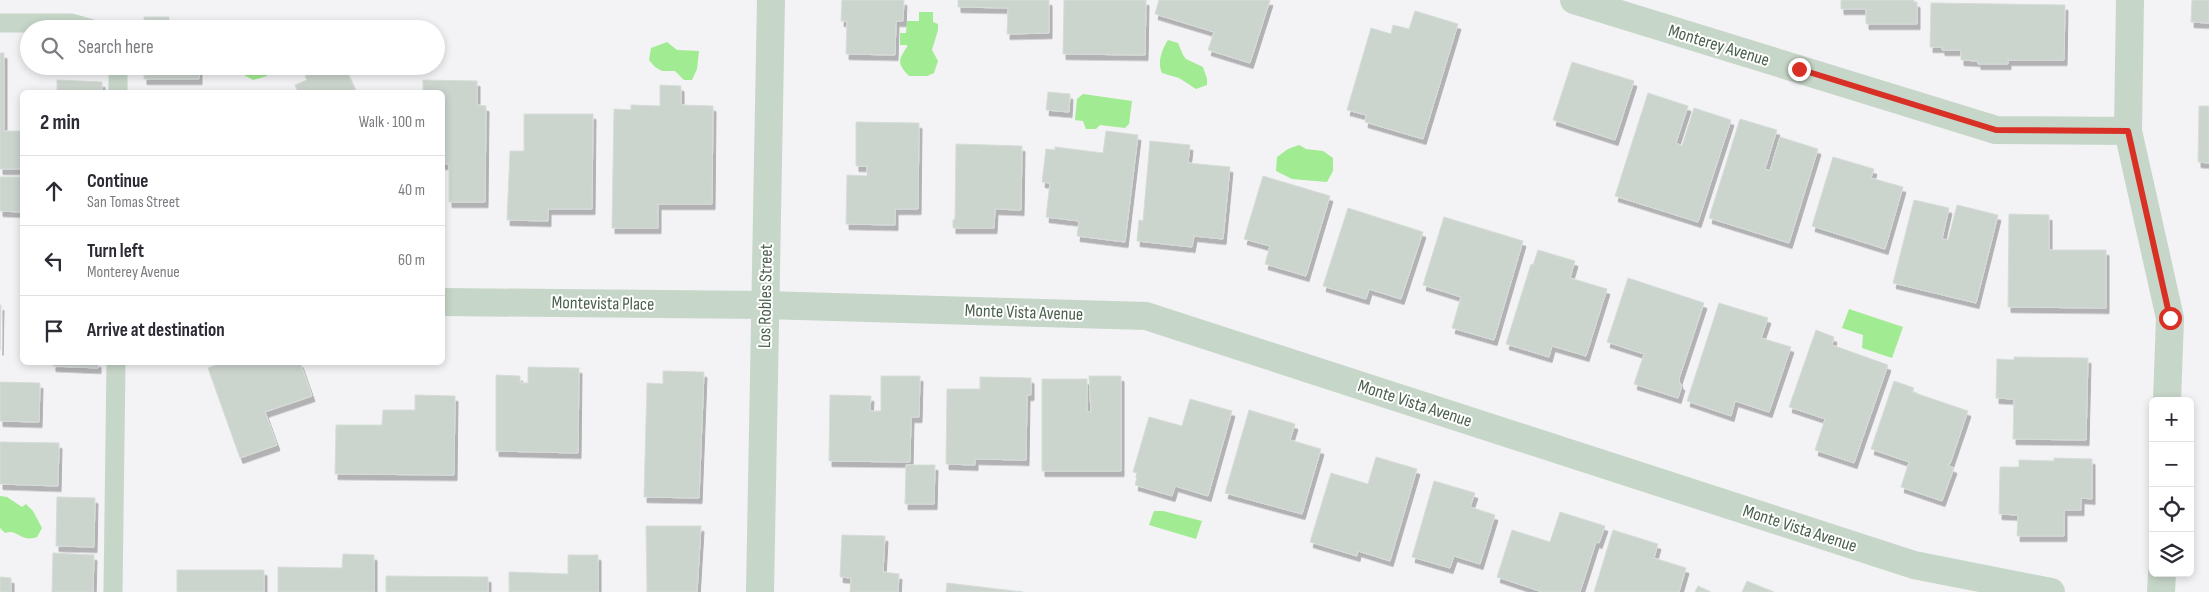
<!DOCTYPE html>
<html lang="en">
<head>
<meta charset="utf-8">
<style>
	:root { --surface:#fff; --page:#f7f7f7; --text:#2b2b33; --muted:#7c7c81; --line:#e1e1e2 }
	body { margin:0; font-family:"Sofia Sans Condensed",sans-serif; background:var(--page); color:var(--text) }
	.controls { position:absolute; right:15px; bottom:15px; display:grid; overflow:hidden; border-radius:8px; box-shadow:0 2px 8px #0003 }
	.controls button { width:45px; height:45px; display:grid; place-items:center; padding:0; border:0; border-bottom:1px solid var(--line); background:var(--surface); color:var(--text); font:25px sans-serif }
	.stop { position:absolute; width:15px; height:15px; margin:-11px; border:4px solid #d93025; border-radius:50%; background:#fff }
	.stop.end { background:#d93025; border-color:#fff; box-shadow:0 1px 5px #0008 }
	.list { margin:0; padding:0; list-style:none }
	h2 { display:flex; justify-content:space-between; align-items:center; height:65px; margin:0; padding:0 20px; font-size:21px }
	h2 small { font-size:16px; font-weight:400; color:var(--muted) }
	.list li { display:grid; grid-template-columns:32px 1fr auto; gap:15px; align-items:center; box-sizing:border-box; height:70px; padding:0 20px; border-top:1px solid var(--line) }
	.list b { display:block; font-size:19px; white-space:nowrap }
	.list p { margin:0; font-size:16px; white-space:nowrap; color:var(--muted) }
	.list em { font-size:16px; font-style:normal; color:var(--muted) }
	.icon { flex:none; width:28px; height:28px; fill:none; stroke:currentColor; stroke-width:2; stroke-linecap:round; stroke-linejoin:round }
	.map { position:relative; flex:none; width:2209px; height:592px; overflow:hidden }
	.search { position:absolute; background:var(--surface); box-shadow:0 2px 8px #0003; left:20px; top:20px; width:425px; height:55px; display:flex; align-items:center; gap:12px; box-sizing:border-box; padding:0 18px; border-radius:28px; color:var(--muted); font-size:19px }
	.panel { position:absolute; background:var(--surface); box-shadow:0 2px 8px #0003; left:20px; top:90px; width:425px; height:275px; border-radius:8px }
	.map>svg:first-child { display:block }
	.water { fill:#a1eb92 }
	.building { fill:#ccd4ce; stroke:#d6ddd9; filter:url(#shadow) }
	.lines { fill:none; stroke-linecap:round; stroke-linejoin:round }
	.lane { stroke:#c6d6c8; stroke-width:19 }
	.street { stroke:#c6d6c8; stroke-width:28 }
	.route { stroke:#d93025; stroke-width:6 }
	.labels { text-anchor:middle; stroke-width:4; stroke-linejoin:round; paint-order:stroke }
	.street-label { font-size:18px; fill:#4a5f4c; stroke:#fff }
</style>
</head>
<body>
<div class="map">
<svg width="2209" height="592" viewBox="0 0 2209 592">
	<defs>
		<filter id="shadow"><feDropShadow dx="3" dy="5.5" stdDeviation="0" flood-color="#0004"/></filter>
	</defs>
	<rect width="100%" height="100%" fill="#f3f2f4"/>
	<!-- water -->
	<path class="water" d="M919,12H933V22L938,24V30L932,50L938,61L934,73L927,76H909C897,64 898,60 907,47V45H900V33H906L907,21H919Z
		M1168,40L1178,43L1183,55L1186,59L1203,67L1207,79V85L1196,89L1179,78L1162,73C1157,63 1162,49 1168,40Z
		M667,42L677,50L699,51L697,69L692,80H684L675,71H662L655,67L649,60L651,48Z
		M240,66H272L267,76L253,80L244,75Z
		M1083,94L1132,101L1129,124L1125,128L1100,125L1096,129H1086L1083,121L1075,120L1077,99Z
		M1299,145L1306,149L1323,151L1333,158V171L1327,182L1292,179L1276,171L1277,157L1288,149Z
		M1849,309L1903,327L1892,358L1862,348L1863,335L1842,328Z
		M0,496L7,497L22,507L26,504L33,511L42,528L37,537C21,543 17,528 5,533L0,528Z
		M1154,511H1163L1202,521L1196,539L1149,525Z"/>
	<!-- building -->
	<path class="building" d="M842,0H904L903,21H896L895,55L846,54L847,21H841Z
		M958,0H1049V33L1007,34L1008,8L958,7Z
		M1064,0H1146L1145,55L1063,54Z
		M1159,0H1270L1250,63L1208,50L1214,32L1155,14Z
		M1841,0H1914V2H1917V24H1866V9H1841Z
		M2192,0H2209V23L2191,22Z
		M1931,3L2065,5L2064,60H2008V64H1978V61L1961,60V50H1942V47H1930Z
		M1415,11L1458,24L1423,139L1365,122L1366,115L1347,110L1371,28L1391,34L1393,25L1409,29Z
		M144,17H169V29H144Z
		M0,53H4V131H22V169H0Z
		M1572,62L1634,81L1615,140L1553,120Z
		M144,66H199V79H144Z
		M328,66H344L356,92H298L295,85L307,80L305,76Z
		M57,80L102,82V92H57Z
		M423,80L477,81V105L486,106L485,202H449V164H442V92H423Z
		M660,85L681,86V105L713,106L712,204H658V228H612L614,109L631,110V105L660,106Z
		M1048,92L1070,94L1069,112L1046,110Z
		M1648,93L1688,106L1676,143L1682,146L1694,108L1731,120L1698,222L1615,196Z
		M2199,106H2209V163L2198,162Z
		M524,114H593L592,209H548V221L507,220L510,151H524Z
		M1740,119L1777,130L1765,169L1770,171L1780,137L1818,149L1789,243L1709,218Z
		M856,122L919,123L918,209H895V225L846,224L847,175L867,176V166H856Z
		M1106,131L1138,135L1125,242L1077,236L1079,221L1046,217L1050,183L1042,182L1046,149L1055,150V147L1103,153Z
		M1150,141L1190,145L1188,163L1230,167L1223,239L1194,236L1192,247L1137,241L1139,220L1143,221Z
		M956,144L1022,146L1021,210L995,209L994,228H953V220L955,219Z
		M1833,157L1874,169L1871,178L1903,187L1885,249L1812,226Z
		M1263,176L1330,196L1306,276L1265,264L1270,246L1244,239Z
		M0,177H22V212L0,211Z
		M1914,200L1949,208L1942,239L1948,240L1957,205L1998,215L1976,303L1893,283Z
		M1348,208L1423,232L1401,299L1369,289L1366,299L1323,286Z
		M2009,214L2049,215V250H2106V308L2008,307Z
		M1444,217L1523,241L1494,340L1452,328L1461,297L1423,285Z
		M1538,250L1575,261L1570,278L1607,289L1586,356L1552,346L1549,357L1506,344L1531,264L1533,265Z
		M1628,278L1704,303L1679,379L1680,384L1682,385L1678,398L1634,384L1644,354L1607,342Z
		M1719,303L1768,318L1761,338L1791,347L1769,412L1735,401L1731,416L1687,401Z
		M0,305H1L0,350Z
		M1816,330L1834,337L1832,345L1888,365L1854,463L1815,450L1825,419L1789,407Z
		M2014,357L2088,358L2086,440L2013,439L2014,399L1996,398L1997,359L2014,360Z
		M53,362H98V368L53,366Z
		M223,362H300L312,396L265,412L277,445L240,458L208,368Z
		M528,367L579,368L578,453L496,451V375L520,376V383H528Z
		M663,371L704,372L699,498L644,497L647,383L663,384Z
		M881,376H920L919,417H911L910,462L829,461L830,395L871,396L870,411H881Z
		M1089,376H1121V471H1042V379H1087V412H1091Z
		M980,377L1031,378V395H1027L1026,460L975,459V465L946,464L947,389H980Z
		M1894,381L1914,388L1912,392L1968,411L1950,464H1947V465L1954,468L1942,501L1901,487L1909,462L1871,449Z
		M0,382L40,383L39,422L0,421Z
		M415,395L455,396L454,475L335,474L336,425H382L383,410H415Z
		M1190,399L1232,411L1208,496L1175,486L1172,496L1135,485L1138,473L1133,472L1149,417L1182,426Z
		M1249,410L1295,424L1290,440L1321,449L1302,514L1225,493Z
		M0,442L59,443L58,486L0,484Z
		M1376,457L1417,469L1390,561L1358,551L1357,556L1310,542L1331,473L1368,484Z
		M2054,458L2092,459V499L2081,498V510H2064V536H2017L2018,515L1999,514L2000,467H2019V460L2054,461Z
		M906,465H935L934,504H905Z
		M1434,481L1475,493L1470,507L1495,515L1480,564L1454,556L1450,568L1412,557Z
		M57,497L95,498L94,547L56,546Z
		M1560,512L1605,526L1599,543L1596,542L1580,592H1542L1497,577L1512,530L1550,542Z
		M646,526H701L697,592H647Z
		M1613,530L1658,544L1654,558L1686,568L1679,592H1594Z
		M842,535L885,536L883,572L899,574L898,592H850L851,578L840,577Z
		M53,553L94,555L93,592H52Z
		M343,554L374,555V592H278V567L342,568Z
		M568,555H598V592H509V572L568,574Z
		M177,570H264V592H177Z
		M386,576L488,577V592H386Z
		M0,577L11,578V592H0Z
		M1747,581L1774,592H1742Z
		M947,583L1023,592H946Z
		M1698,586L1711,592H1695Z"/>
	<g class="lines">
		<!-- lane -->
		<path class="lane" d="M0,23H71L92,29
			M118,92V66
			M113,592L116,362"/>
		<!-- street -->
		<path class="street" d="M1574,0L1996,130L2128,131
			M2130,0L2128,131L2170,318L2167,401
			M442,302L764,305L1146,316L1914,565L2051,592
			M760,592L771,0
			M2161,592L2162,573"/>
	</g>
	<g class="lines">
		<!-- route -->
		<path class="route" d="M1799,69L1996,130L2128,131L2170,318"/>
	</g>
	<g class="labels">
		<!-- street labels -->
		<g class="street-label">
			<text transform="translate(1719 45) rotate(17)" y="6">Monterey Avenue</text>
			<text transform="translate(765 296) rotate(-89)" y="6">Los Robles Street</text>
			<text transform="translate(603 303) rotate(1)" y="6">Montevista Place</text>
			<text transform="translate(1024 312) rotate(2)" y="6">Monte Vista Avenue</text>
			<text transform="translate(1415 403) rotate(18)" y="6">Monte Vista Avenue</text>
			<text transform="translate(1800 528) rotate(18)" y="6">Monte Vista Avenue</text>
		</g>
	</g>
</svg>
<div class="controls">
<button>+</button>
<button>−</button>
<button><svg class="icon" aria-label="locate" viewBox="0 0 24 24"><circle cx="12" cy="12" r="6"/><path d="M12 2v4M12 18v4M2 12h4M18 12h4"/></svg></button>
<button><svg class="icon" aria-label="layers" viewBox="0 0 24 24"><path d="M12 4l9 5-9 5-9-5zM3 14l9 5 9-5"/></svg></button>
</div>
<div class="stop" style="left:2170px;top:318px"></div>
<div class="stop end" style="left:1799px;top:69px"></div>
<div class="search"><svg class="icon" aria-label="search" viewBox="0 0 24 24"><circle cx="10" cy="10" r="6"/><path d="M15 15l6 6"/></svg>Search here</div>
<section class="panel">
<h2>2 min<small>Walk · 100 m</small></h2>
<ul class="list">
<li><svg class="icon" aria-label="ahead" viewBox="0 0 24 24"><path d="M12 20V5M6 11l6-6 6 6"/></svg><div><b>Continue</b><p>San Tomas Street</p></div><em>40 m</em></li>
<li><svg class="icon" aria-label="left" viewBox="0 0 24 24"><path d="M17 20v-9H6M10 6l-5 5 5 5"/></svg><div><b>Turn left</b><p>Monterey Avenue</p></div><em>60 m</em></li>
<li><svg class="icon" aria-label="arrive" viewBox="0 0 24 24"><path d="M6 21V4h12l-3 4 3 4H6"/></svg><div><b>Arrive at destination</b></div></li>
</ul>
</section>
</div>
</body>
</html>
